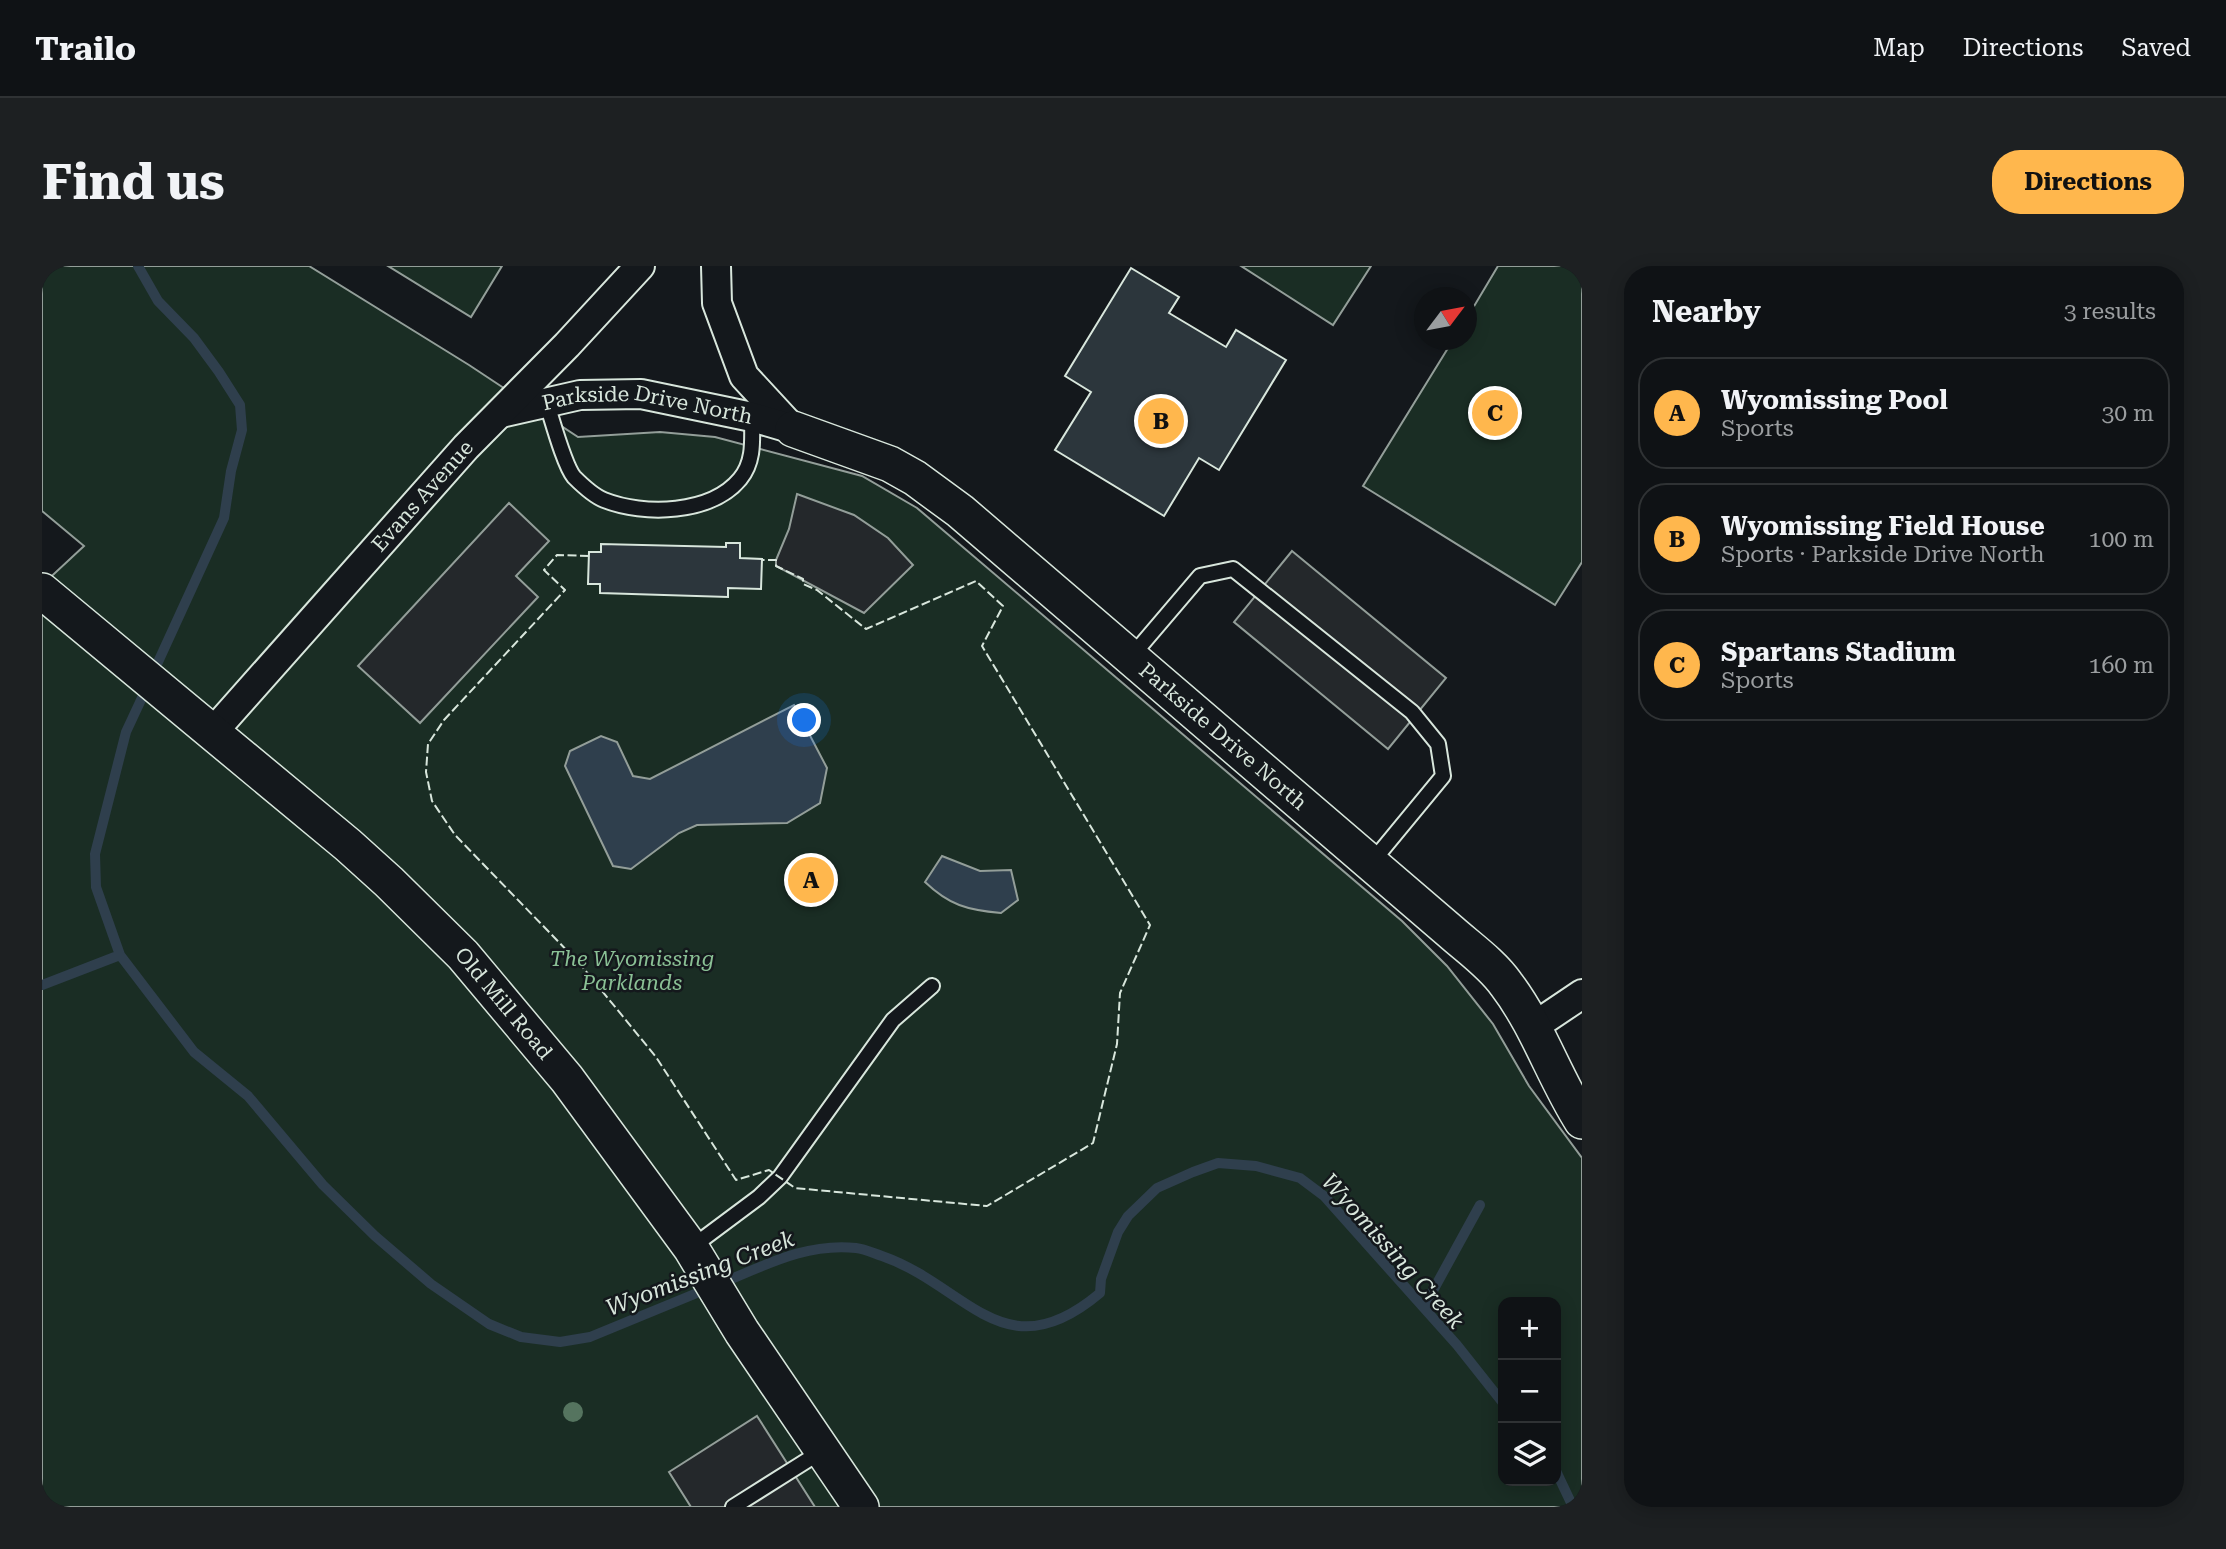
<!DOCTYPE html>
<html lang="en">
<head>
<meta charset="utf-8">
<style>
	:root { --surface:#0f1215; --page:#1d2022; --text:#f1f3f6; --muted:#9b9ea0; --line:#2f3234; --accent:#ffb74d }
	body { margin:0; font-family:"Roboto Serif",serif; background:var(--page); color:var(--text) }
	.controls { position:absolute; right:21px; bottom:21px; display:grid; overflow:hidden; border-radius:14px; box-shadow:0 4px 18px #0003 }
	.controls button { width:63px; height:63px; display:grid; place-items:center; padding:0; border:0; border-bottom:2px solid var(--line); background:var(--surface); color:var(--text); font:35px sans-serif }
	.compass { position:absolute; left:1372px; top:21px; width:63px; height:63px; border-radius:50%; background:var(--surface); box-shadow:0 4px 18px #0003; rotate:58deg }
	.you { position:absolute; left:763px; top:455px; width:24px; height:24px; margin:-18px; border:5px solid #fff; border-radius:50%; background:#1a73e8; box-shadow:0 0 0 10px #1a73e833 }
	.badge { display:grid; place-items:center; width:46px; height:46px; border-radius:50%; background:var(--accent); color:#111; font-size:23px; font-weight:700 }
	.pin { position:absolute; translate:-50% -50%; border:4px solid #fff; box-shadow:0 2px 7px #0006 }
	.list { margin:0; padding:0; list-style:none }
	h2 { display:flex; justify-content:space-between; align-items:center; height:91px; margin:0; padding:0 28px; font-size:30px }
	h2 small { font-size:23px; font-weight:400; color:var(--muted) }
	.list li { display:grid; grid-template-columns:46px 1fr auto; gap:21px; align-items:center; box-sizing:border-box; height:112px; margin:0 14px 14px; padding:0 14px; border:2px solid var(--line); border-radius:28px }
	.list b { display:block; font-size:26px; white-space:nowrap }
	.list p { margin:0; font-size:23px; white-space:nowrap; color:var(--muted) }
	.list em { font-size:23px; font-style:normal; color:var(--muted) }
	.icon { flex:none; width:38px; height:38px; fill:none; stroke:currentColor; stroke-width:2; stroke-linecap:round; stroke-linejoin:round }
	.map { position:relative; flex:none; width:1540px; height:1241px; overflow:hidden; border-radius:28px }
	header { display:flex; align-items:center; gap:42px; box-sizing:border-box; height:98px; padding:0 35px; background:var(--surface); border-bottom:2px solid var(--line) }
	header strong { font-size:33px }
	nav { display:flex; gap:38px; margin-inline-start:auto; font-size:24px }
	.intro { display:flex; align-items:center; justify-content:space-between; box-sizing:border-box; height:168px; padding:0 42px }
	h1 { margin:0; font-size:49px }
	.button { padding:18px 32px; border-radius:28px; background:var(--accent); color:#111; font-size:24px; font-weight:700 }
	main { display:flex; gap:42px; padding:0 42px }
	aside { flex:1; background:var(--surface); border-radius:28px; box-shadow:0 4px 18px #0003 }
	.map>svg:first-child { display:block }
	.green { fill:#1a2d24; stroke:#939e99; stroke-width:2; fill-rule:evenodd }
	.parking { fill:#24282b; stroke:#939e99; stroke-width:2 }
	.water { fill:#2f3f4d; stroke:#939e99; stroke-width:2 }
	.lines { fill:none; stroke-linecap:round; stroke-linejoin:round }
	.stream { stroke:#2f3f4d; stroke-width:10 }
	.building { fill:#2c363c; stroke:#d8e6dc; stroke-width:2 }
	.service-casing { stroke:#d8e6dc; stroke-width:18 }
	.minor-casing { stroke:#d8e6dc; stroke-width:32 }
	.tertiary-casing { stroke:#d8e6dc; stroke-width:38 }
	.service { stroke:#14181c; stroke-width:14 }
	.minor { stroke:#14181c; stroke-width:28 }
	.tertiary { stroke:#14181c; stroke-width:35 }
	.fence { stroke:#d8e6dc; stroke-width:2; stroke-dasharray:9 3.5; stroke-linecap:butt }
	.tree { fill:#55745f }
	.labels { text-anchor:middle; stroke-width:5; stroke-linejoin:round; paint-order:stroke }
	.street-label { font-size:21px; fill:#d8e6dc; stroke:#14181c }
	.park-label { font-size:21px; font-style:italic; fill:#8ac095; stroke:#14181c }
	.water-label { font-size:23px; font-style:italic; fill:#d8e6dc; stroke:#14181c }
</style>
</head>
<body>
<header>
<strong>Trailo</strong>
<nav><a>Map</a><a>Directions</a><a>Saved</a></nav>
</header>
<div class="intro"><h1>Find us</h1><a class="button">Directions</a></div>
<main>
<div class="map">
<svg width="1540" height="1241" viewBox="0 0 1540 1241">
	<rect width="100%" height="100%" fill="#14181c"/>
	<!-- green -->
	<path class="green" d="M0,0H267L427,99L536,171L618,166L673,171L820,210L875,242L1360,655L1405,700L1451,758L1487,820L1540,892V1241H0V319L42,280L0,245ZM1461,1036H1514V1215H1461Z
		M346,0H460L429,51Z
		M1199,0H1329L1291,59Z
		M1456,0H1540V296L1513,339L1321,220L1411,74H1424L1425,52Z"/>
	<!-- parking -->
	<path class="parking" d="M755,228L812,249L846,272L871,299L822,347L734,300V294L747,263Z
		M467,237L507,275L474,310L496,331L378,457L316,400Z
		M1250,285L1404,412L1346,483L1192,356Z
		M715,1150L773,1241H649L627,1206Z"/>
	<!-- water -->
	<path class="water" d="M752,439L785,502L778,537L745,557L655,559L637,567L589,603L571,600L523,500L528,485L559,470L575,476L591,510L608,513Z
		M900,590L938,605L969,604L976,634L959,647C925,644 907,639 883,616Z"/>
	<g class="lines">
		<!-- stream -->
		<path class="stream" d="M96,0L116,35L152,72L177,106L198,139L200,164L189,205L182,252L111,407
			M105,421L84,466L53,588L54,621L78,689L152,786L206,830L281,919L333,970L389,1018L447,1058L479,1071L518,1076L548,1071C589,1054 630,1037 672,1020C718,1002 763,976 814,982C823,983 831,987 840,990C926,1020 962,1108 1058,1027L1059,1013L1076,966L1086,950L1115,922L1151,906L1176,897L1214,900L1258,912L1282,930L1415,1079L1461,1137
			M0,719L78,689
			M1382,1041L1438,939
			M1514,1205L1531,1241"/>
	</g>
	<!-- building -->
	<path class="building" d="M1089,2L1137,31L1127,47L1184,81L1194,64L1244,94L1177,204L1157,192L1122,250L1013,184L1049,126L1023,110Z
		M684,277H698V292L720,293L719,323L686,322V331L558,327V318H546L547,286H559V278L684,281Z"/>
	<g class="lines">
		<defs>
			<path id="service" d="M504,135C510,153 522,199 532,211C540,219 552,230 562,234C602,250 669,248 698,213C713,195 710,172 710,151
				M1089,391L1158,310L1191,303L1370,446L1396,478L1401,510L1330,596
				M650,981L717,931L738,911L851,754L890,720
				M691,1241L780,1185"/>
			<g id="minor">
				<path d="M674,0L675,37L702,110L751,163"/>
				<path id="s1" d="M459,147L538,129L599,128L710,151L751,163"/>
				<path id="s2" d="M170,467L424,181L525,79L598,0"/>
				<path d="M1491,761L1540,728"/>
			</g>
			<g id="tertiary">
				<path id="s3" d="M751,163L848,198L873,212L918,245L1409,666C1427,682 1450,698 1464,718C1496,760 1512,811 1540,855"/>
				<path id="s4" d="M0,325L306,579L347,616L421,689L525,813L649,982L700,1066L819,1241"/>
			</g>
		</defs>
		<!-- service casing -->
		<use href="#service" class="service-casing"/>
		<!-- minor casing -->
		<use href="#minor" class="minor-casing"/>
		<!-- tertiary casing -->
		<use href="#tertiary" class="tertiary-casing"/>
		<!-- service -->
		<use href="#service" class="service"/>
		<!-- minor -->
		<use href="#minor" class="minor"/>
		<!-- tertiary -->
		<use href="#tertiary" class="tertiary"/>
		<!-- fence -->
		<path class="fence" d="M547,290L515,289L502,304L523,324L402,454L386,478L384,506L390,535L413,569L538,698L614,791L694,914L727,904L753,922L945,940L1051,877L1075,778L1078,727L1108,659L940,380L961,340L934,315L824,363L775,324L761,318V313L734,300V294H720"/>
	</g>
	<!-- trees -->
	<circle class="tree" cx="531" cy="1146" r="10"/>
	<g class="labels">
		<!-- street labels -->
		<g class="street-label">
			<text dy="7" stroke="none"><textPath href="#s1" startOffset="149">Parkside Drive North</textPath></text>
			<text dy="7" stroke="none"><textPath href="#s2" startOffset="317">Evans Avenue</textPath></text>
			<text dy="7" stroke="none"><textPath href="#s3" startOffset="534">Parkside Drive North</textPath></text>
			<text dy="7" stroke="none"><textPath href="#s4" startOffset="620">Old Mill Road</textPath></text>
		</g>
		<!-- park labels -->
		<g class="park-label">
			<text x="590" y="700">The Wyomissing<tspan x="590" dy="24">Parklands</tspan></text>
		</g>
		<!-- water labels -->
		<g class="water-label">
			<text transform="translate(1351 985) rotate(48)" y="8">Wyomissing Creek</text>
			<text transform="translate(658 1007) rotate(-21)" y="8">Wyomissing Creek</text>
		</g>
	</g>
</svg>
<div class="controls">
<button>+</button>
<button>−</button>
<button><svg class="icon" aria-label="layers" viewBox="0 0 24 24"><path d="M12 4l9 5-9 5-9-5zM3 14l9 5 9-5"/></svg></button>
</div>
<svg class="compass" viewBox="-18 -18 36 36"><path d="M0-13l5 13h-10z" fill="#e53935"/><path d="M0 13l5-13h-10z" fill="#9b9ea0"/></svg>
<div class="you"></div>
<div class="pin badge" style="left:769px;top:614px">A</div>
<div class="pin badge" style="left:1119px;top:155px">B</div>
<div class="pin badge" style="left:1453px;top:147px">C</div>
</div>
<aside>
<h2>Nearby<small>3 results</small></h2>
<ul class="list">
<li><span class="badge">A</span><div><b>Wyomissing Pool</b><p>Sports</p></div><em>30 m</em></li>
<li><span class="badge">B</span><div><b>Wyomissing Field House</b><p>Sports · Parkside Drive North</p></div><em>100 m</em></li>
<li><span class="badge">C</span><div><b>Spartans Stadium</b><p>Sports</p></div><em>160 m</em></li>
</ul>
</aside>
</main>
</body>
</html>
